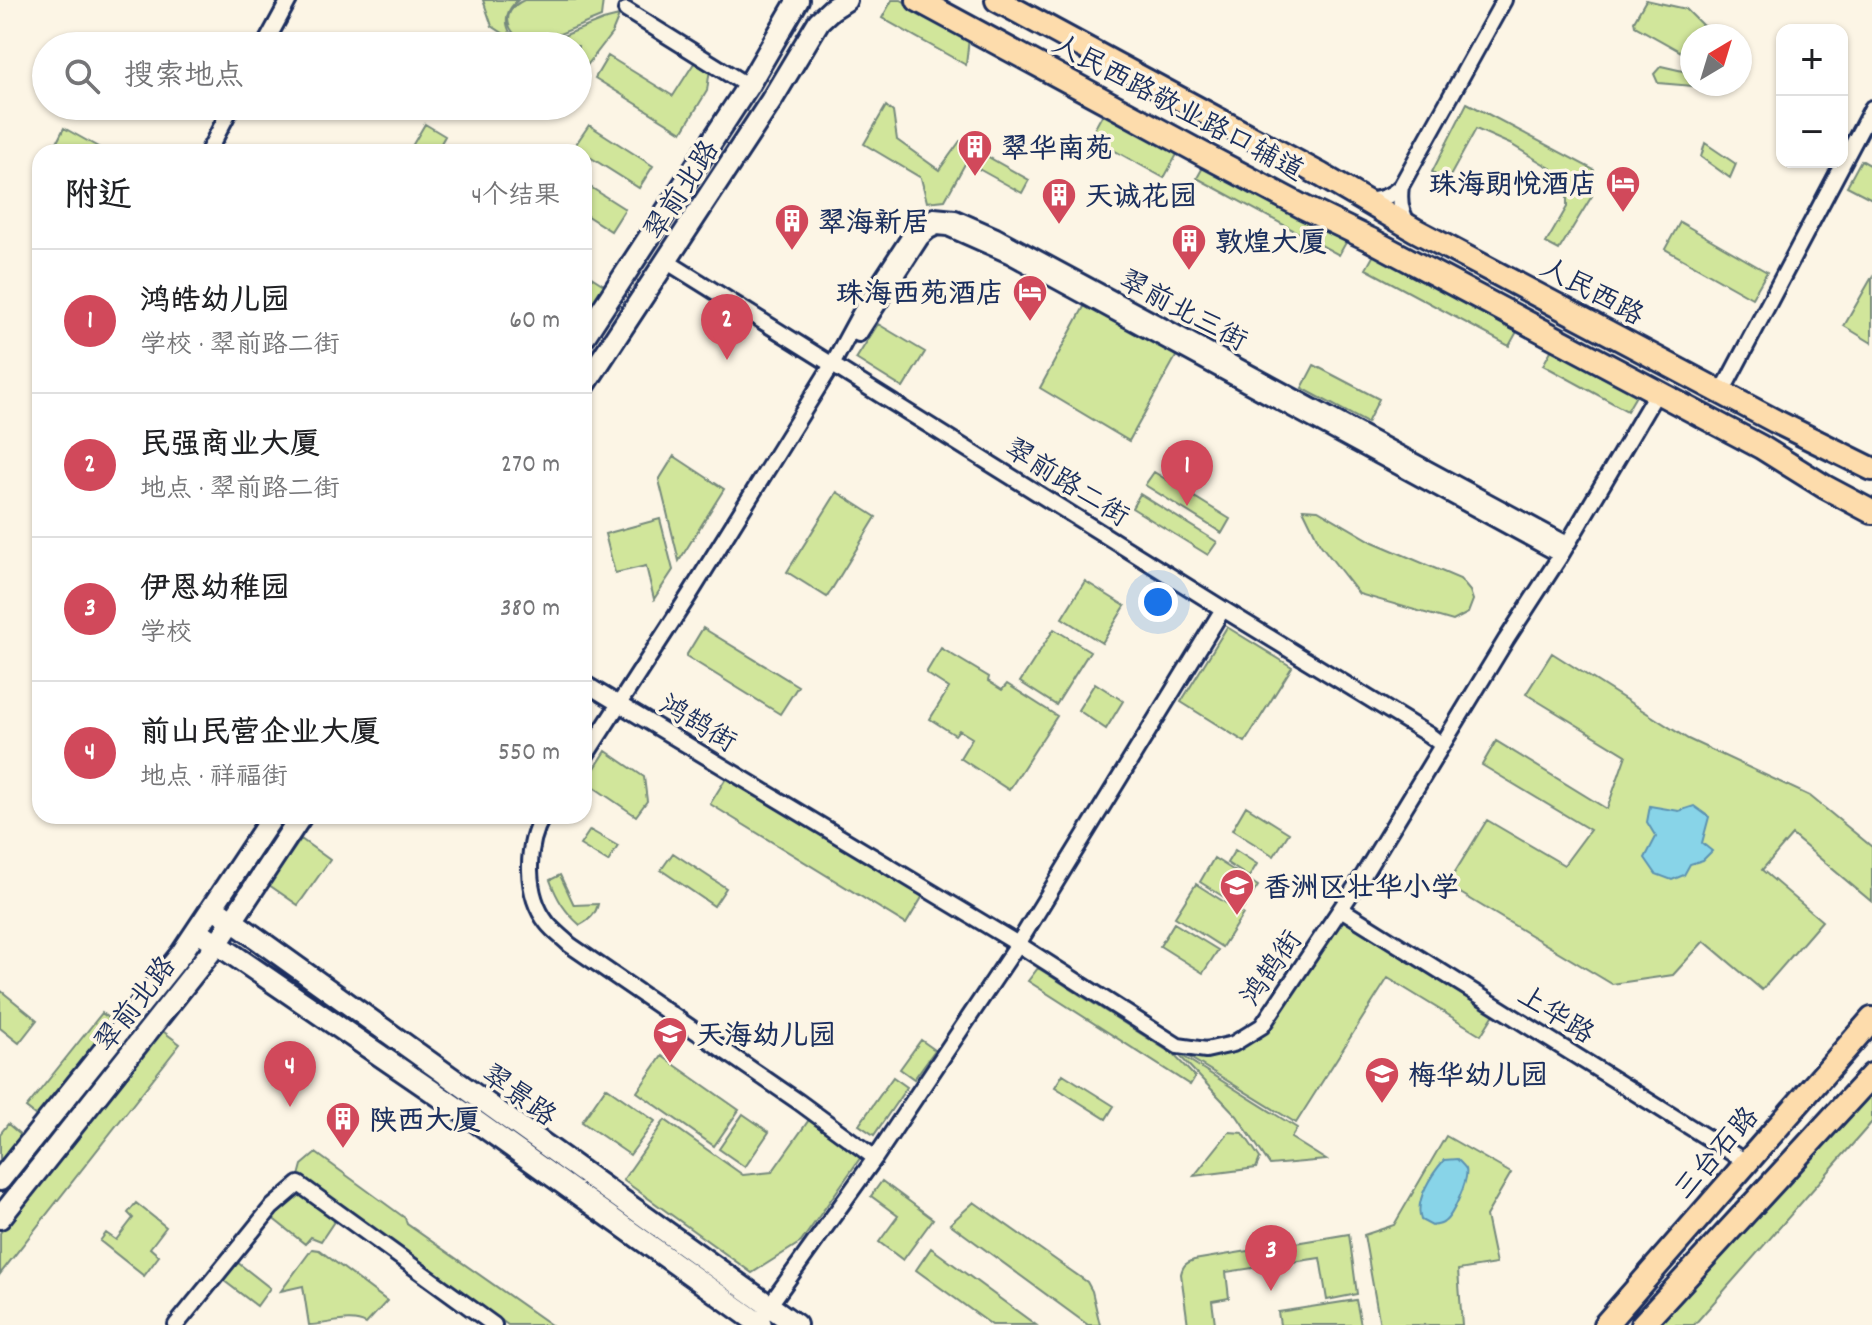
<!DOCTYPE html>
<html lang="zh">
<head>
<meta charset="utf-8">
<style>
	:root { --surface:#fff; --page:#f6f6f6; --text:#202124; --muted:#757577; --line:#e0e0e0; --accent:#d1495b }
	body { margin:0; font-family:Dekko,"LXGW WenKai TC",sans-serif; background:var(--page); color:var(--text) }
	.controls { position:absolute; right:24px; top:24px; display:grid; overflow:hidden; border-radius:16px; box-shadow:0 2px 6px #0004 }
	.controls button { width:72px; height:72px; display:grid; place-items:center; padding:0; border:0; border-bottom:2px solid var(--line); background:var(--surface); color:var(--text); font:40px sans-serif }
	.compass { position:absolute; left:1680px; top:24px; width:72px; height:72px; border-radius:50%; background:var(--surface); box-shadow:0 2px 6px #0004; rotate:38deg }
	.you { position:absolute; left:1158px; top:602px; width:28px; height:28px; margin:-20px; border:6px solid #fff; border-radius:50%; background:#1a73e8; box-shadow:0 0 0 12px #1a73e833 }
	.badge { display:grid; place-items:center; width:52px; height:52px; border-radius:50%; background:var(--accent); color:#fff; font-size:26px; font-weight:700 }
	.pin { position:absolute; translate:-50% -66px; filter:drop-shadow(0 2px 4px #0008) }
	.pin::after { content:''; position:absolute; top:42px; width:28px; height:24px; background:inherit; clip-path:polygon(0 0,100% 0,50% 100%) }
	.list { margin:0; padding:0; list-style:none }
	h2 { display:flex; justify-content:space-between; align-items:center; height:104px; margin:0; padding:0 32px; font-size:34px }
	h2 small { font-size:26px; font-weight:400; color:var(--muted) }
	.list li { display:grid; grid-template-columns:52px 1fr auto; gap:24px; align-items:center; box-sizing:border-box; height:144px; padding:0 32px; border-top:2px solid var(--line) }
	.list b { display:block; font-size:30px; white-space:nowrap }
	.list p { margin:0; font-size:26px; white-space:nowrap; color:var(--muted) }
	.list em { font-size:26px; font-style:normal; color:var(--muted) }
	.icon { flex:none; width:44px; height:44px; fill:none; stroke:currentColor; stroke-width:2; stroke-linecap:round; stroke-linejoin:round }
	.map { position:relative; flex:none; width:1872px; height:1325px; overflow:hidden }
	.search { position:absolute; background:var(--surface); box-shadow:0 2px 6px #0004; left:32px; top:32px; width:560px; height:88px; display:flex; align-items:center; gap:20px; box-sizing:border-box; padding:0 28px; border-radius:44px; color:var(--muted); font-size:30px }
	.panel { position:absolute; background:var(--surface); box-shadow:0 2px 6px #0004; left:32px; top:144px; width:560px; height:680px; border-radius:24px }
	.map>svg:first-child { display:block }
	.green { fill:#d1e69b; stroke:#768a7c; stroke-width:2 }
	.water { fill:#88d4e8; stroke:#5c92b1; stroke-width:2 }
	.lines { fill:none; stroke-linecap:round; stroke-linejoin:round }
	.minor-casing { stroke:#1b2f5e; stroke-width:20 }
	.secondary-casing { stroke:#1b2f5e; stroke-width:26 }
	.primary-casing { stroke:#1b2f5e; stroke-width:28 }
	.minor { stroke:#fcf5e5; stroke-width:14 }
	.secondary { stroke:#fcf5e5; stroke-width:20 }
	.primary { stroke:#fddcac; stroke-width:22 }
	.labels { text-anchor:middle; stroke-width:7; stroke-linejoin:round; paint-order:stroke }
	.street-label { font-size:28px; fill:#1b2f5e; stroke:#fcf5e5 }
	.poi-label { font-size:28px; font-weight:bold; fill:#1b2f5e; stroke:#fcf5e5; text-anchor:start }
</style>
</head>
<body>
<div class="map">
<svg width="1872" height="1325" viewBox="0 0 1872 1325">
	<rect width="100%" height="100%" fill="#fcf5e5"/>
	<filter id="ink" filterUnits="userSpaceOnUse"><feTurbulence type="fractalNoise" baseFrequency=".0125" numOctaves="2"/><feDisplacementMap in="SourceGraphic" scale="16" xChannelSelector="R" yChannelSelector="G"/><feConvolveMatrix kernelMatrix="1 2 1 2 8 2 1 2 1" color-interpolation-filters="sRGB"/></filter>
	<g filter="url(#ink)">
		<!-- green -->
		<path class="green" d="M483,0H518C507,9 503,21 511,34L509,37L492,26Z
			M524,0H603L601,17L533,45C509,38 496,13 524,0Z
			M892,0H901L969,38L966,65L882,18Z
			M1646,0L1686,9L1713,36H1692V58L1635,26L1634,21Z
			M619,16L612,33L578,77V46H538L603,20Z
			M608,56L673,96L696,60L710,68L707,91L682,132L595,78Z
			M1661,66L1687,72L1692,76V84H1697L1693,86L1658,83L1654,74Z
			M1467,103L1594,170L1592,196L1559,250L1546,243L1567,207V178L1512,145L1476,129L1448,180L1432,172Z
			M886,106L893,112L897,140L939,170L960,141L1029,180L1022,193L966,162L945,200L927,202L921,178L864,144Z
			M1106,108L1180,149L1164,178L1090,137Z
			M425,124L445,136L436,152H423L412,146Z
			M589,125L653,166L639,188L574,147Z
			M64,128L107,152H52Z
			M1705,143L1736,164L1730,178L1701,157Z
			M1207,160L1349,237L1339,255L1197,178Z
			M1861,160L1872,166V199L1847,186Z
			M584,183L625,209L611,231L584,214Z
			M1680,222L1767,272L1752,298L1665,249Z
			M1376,251L1519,328L1509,346L1366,269Z
			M585,273L607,287L584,322V275Z
			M1872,277V343L1844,326Z
			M1086,303L1178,353L1129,441L1040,388Z
			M878,324L925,352L903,388L856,359Z
			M1553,347L1637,394L1627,411L1543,365Z
			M1314,365L1379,399L1367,423L1302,388Z
			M674,456L724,489L679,561L659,480Z
			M1154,472L1230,519L1222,533L1145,485Z
			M837,492L876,517L827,597L787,572Z
			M1140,494L1217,542L1208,555L1132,508Z
			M1303,509L1318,510L1373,542L1460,579L1470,591L1473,600L1468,613L1453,621L1359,594L1320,544Z
			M660,519L673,570L654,599L646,566L615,573L605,534Z
			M1085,581L1125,606L1102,643L1062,618Z
			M1227,627L1292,667L1245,742L1181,702Z
			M703,628L798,686L780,714L686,656Z
			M1054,629L1090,651L1056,705L1020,682Z
			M941,648L989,677L988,681L1002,690L1007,684L1057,716L1009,790L960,758L972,738L959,730L955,735L930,719L949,688L926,673Z
			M1552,653L1688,739L1810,796L1872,847V902L1792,835L1762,870L1822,921L1762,990L1704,941L1673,975L1612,984L1447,885L1487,820L1564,865L1590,830L1482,765L1496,741L1607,809L1626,755L1526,694Z
			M1095,683L1123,701L1106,729L1078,710Z
			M606,751L644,777L647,801L636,816L586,782Z
			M728,775L924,894L906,924L710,804Z
			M1246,806L1289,833L1274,856L1232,830Z
			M590,830L618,846L608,862L580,845Z
			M301,839L330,860L298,905L269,885Z
			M1235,850L1257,864L1249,877L1227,863Z
			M673,853L726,888L714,906L661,870Z
			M1214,858L1258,886L1243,909L1200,882Z
			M560,875L574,905L598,904C596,914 588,921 580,925C565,912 557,899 550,880Z
			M1196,884L1243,914L1222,947L1175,917Z
			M1343,917L1496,1011L1481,1035L1388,978L1296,1123L1179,1051L1238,1046L1268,1032Z
			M1174,923L1218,950L1203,973L1160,946Z
			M1038,968L1174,1055L1195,1077L1190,1085L1028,981Z
			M0,990L37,1020L19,1043L0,1028Z
			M102,1013L115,1024L40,1119L26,1108Z
			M160,1029L180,1044L0,1274V1233Z
			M921,1040L935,1050L914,1079L900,1069Z
			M1176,1052L1297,1128L1291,1138L1326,1160L1270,1165L1237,1116Z
			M662,1056L739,1110L714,1146L637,1092Z
			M1063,1074L1114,1106L1106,1119L1055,1087Z
			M1872,1075V1122L1694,1325H1643Z
			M893,1077L907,1087L874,1135L859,1125Z
			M606,1087L655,1121L630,1155L582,1122Z
			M743,1114L769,1132L745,1167L719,1149Z
			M811,1117L863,1154L801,1242L752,1273L623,1180L665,1120L743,1175L772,1172Z
			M8,1124L23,1137L0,1166V1134Z
			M1229,1132L1243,1133L1260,1158L1256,1168L1194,1176Z
			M1446,1136L1511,1173L1486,1216L1496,1264L1458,1270L1462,1325H1380L1364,1235L1394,1225Z
			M316,1153L405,1218L407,1224L551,1325H508L299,1176L302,1165Z
			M882,1181L933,1219L903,1260L879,1242L898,1216L871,1196Z
			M299,1194L335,1220L321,1241L311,1237L305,1244L271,1217Z
			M974,1202L1087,1282L1092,1291L1100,1325H1088L950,1224Z
			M136,1203L166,1227L150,1248L159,1256L144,1276L100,1241L106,1233L116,1240L133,1218L128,1213Z
			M1349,1234L1357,1294L1327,1300L1320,1258L1226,1272L1229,1298L1212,1301L1215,1323L1210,1325H1188L1181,1274C1183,1265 1186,1263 1194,1260Z
			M931,1248L1036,1325H992L916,1270Z
			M312,1249L319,1250L387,1301L366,1324C350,1315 328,1325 309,1325L303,1286L281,1291Z
			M237,1262L270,1288L257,1306L223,1280Z
			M1356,1300L1361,1325H1280L1278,1312Z"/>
		<!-- water -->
		<path class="water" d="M1650,806L1679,811L1694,806L1709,817L1702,843L1712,851L1703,860L1690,864L1684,875L1672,880L1656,874L1645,858L1656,837L1647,822Z
			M1457,1159C1459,1161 1465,1167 1466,1169C1469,1179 1453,1216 1444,1222C1441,1225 1436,1225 1432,1226L1421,1220C1414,1200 1432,1174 1444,1160Z"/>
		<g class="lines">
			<defs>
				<path id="minor" d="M626,10L748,86
					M264,46L289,0
					M208,152L232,106
					M1401,186L1504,0
					M1363,201C1378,200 1391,197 1401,186C1399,200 1400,213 1409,224
					M666,261L1223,609L1429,735L1442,745
					M859,334L921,238L929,231L937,227L948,228L1009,255L1561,555
					M1722,392L1872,108
					M584,683L1018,944L1178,1046L1206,1050L1233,1044L1262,1026L1364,874L1506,640L1561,555L1657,392
					M584,758L690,594L832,365L864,306L915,228L934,216L955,218L996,236L1567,544
					M543,816C525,846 525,895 547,923C553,931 563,938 570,945L799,1102L875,1158
					M1341,909L1746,1162
					M176,1325L271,1208L299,1184L494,1325
					M758,1325L769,1306L875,1158L1018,944L1223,609"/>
				<path id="secondary" d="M584,337L748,86L798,0
					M584,386L771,101L819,21L832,9L846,0
					M213,907L796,1325
					M197,930L470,1117L761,1325
					M0,1180L181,954L273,816
					M0,1218L217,944L301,816"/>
				<path id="primary" d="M918,0L1201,153L1303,207L1371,240L1761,447L1825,487L1872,512
					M997,0L1321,175L1415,230L1775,421L1872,469
					M1605,1325L1872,1019
					M1642,1325L1872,1075"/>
			</defs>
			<!-- minor casing -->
			<use href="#minor" class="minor-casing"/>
			<!-- secondary casing -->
			<use href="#secondary" class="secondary-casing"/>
			<!-- primary casing -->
			<use href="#primary" class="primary-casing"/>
			<!-- minor -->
			<use href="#minor" class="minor"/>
			<!-- secondary -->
			<use href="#secondary" class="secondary"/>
			<!-- primary -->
			<use href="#primary" class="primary"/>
		</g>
	</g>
	<!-- icons -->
	<defs>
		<symbol id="building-pin" viewBox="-11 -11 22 30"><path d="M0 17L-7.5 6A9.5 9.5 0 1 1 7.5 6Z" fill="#d1495b" stroke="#fcf5e5"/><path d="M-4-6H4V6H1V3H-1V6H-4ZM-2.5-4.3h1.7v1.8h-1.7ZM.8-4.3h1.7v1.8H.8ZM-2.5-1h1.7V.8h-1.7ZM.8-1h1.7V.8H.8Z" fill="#fff"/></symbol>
		<symbol id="hotel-pin" viewBox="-11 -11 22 30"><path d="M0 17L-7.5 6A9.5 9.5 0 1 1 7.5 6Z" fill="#d1495b" stroke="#fcf5e5"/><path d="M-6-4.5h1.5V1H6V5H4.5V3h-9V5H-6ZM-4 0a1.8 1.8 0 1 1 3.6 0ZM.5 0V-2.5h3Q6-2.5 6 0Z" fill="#fff"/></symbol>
		<symbol id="school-pin" viewBox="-11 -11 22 30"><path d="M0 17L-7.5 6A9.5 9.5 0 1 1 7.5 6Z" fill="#d1495b" stroke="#fcf5e5"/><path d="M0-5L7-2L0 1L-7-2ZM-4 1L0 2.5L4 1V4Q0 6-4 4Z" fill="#fff"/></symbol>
	</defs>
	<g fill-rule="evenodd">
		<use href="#building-pin" x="955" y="127" width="40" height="54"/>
		<use href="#hotel-pin" x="1603" y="163" width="40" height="54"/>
		<use href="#building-pin" x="1039" y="175" width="40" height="54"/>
		<use href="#building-pin" x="772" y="201" width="40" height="54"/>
		<use href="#building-pin" x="1169" y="221" width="40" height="54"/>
		<use href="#hotel-pin" x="1010" y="272" width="40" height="54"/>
		<use href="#school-pin" x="1217" y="866" width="40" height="54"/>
		<use href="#school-pin" x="650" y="1014" width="40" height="54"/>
		<use href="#school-pin" x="1362" y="1054" width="40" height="54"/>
		<use href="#building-pin" x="323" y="1099" width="40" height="54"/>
	</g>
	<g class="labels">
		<!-- street labels -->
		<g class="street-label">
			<text transform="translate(1179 106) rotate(28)" y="10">人民西路敬业路口辅道</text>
			<text transform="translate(680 189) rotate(-57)" y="10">翠前北路</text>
			<text transform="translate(1593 290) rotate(28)" y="10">人民西路</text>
			<text transform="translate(1184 309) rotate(28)" y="10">翠前北三街</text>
			<text transform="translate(1068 481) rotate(32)" y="10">翠前路二街</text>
			<text transform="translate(699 722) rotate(31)" y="10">鸿鹄街</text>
			<text transform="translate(1270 967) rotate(-55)" y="10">鸿鹄街</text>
			<text transform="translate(134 1003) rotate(-52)" y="10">翠前北路</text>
			<text transform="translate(1557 1013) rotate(32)" y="10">上华路</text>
			<text transform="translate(520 1094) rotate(36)" y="10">翠景路</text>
			<text transform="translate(1715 1152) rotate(-49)" y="10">三台石路</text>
		</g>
		<!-- poi labels -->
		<g class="poi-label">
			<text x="1001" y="157">翠华南苑</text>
			<text x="1597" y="193" text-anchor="end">珠海朗悦酒店</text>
			<text x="1085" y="205">天诚花园</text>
			<text x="818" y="231">翠海新居</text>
			<text x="1215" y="251">敦煌大厦</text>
			<text x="1004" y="302" text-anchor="end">珠海西苑酒店</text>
			<text x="1263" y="896">香洲区壮华小学</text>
			<text x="696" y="1044">天海幼儿园</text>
			<text x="1408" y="1084">梅华幼儿园</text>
			<text x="369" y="1129">陕西大厦</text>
		</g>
	</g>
</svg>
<div class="controls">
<button>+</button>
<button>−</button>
</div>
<svg class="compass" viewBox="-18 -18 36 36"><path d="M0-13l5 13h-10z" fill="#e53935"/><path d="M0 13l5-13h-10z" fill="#757577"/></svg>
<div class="you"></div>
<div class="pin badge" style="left:1187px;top:506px">1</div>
<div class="pin badge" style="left:727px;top:360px">2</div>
<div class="pin badge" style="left:1271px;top:1291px">3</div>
<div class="pin badge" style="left:290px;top:1107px">4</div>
<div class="search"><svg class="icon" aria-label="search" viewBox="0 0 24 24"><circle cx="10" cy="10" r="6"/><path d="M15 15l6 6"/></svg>搜索地点</div>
<section class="panel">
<h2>附近<small>4个结果</small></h2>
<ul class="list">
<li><span class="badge">1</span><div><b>鸿皓幼儿园</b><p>学校 · 翠前路二街</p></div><em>60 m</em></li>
<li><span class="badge">2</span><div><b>民强商业大厦</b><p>地点 · 翠前路二街</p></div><em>270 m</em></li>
<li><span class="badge">3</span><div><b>伊恩幼稚园</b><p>学校</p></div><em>380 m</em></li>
<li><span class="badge">4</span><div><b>前山民营企业大厦</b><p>地点 · 祥福街</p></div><em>550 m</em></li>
</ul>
</section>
</div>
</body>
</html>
